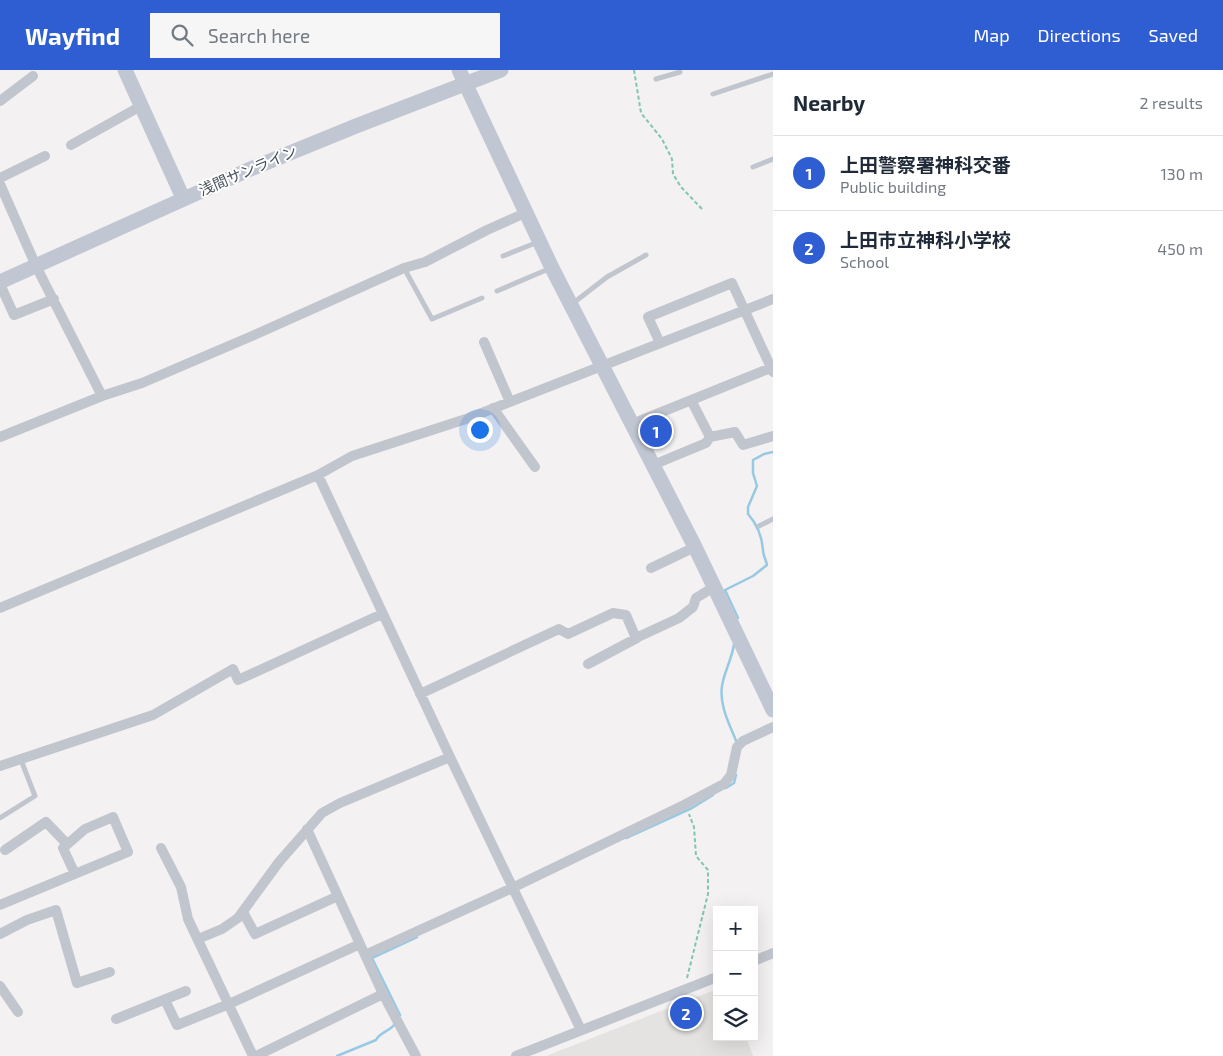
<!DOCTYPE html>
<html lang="en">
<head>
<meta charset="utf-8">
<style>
	:root { --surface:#fff; --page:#f6f6f7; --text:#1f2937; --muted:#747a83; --line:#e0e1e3; --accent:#2e5ed1 }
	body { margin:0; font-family:"Exo 2","Noto Sans JP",sans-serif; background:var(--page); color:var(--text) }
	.controls { position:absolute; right:15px; bottom:15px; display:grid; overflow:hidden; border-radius:0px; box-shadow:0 5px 20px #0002 }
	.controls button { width:45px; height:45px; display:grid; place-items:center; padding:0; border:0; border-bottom:1px solid var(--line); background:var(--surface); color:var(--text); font:25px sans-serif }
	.you { position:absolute; left:479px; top:359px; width:18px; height:18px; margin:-12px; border:4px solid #fff; border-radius:50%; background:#1a73e8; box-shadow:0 0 0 8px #1a73e833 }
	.badge { display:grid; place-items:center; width:32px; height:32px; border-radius:50%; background:var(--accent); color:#fff; font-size:16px; font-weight:700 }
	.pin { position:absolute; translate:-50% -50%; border:2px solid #fff; box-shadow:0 1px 5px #0006 }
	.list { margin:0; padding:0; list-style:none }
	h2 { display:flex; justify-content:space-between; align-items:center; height:65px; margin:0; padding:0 20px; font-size:21px }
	h2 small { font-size:16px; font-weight:400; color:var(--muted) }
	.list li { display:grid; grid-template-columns:32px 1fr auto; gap:15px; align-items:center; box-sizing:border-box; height:75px; padding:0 20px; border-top:1px solid var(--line) }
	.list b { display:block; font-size:19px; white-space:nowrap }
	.list p { margin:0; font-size:16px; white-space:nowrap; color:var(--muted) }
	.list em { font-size:16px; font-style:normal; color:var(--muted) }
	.icon { flex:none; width:28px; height:28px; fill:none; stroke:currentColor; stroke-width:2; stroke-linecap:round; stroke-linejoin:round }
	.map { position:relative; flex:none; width:773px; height:986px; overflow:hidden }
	header { display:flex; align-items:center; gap:30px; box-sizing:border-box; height:70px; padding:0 25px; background:var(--accent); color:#fff }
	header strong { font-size:24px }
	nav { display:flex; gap:28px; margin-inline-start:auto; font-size:18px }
	.search { width:350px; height:45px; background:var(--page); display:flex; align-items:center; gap:12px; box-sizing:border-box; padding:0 18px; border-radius:0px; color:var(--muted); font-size:19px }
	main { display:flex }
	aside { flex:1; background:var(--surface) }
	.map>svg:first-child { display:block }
	.education { fill:#e4e3e2 }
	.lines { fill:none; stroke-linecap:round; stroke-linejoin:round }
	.stream { stroke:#97c9e3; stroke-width:2.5 }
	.path { stroke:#81c6ad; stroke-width:2; stroke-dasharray:4 2.5; stroke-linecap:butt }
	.lane { stroke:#c1c6ce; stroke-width:5 }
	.street { stroke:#c1c6ce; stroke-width:10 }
	.secondary { stroke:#c1c7d2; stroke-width:15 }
	.labels { text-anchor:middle; stroke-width:4; stroke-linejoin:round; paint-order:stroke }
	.street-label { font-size:15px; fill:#4b525c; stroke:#fff }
</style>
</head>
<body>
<header>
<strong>Wayfind</strong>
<div class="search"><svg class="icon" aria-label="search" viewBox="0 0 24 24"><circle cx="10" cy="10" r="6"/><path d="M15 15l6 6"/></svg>Search here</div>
<nav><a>Map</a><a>Directions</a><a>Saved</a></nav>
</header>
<main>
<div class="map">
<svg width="773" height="986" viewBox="0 0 773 986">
	<rect width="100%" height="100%" fill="#f3f1f1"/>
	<!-- education -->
	<path class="education" d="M717,919V967H746L753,986H546Z"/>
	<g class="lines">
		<!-- stream -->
		<path class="stream" d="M736,549L738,548L725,520L753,506L767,495C766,490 763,485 763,480C762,467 757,454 748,444V437L757,416L753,403V390L764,384L773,382
			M734,574C732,589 724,602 722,616C719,636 730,655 737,673
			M726,718L734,713L736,705
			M626,768L692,738L713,725
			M400,945L372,888L417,867
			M337,986L376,970C380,962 390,961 395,954"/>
		<!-- path -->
		<path class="path" d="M634,0L641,43L662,69L672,89L673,104L681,117L702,139
			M687,908L708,824V800L696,786L694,757L689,744"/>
		<!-- lane -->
		<path class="lane" d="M656,9L680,2L679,0
			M713,24L773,4
			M753,97L773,89
			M503,186L538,172
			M404,198L432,249L482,228
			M497,221L551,198
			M572,234L607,207L646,185
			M759,456L773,449
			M0,748L35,726L21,690"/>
		<!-- street -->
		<path class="street" d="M0,31L33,6
			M71,75L141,36
			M0,108L45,86
			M0,114L36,196L102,326
			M0,214L14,245L54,229
			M484,272L510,332
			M660,273L648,247L732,213L773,302
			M691,330L710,367L735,362L743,375L773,366
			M493,338L535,397
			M632,354L773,297
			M0,367L102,326L142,313L252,266L404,198L425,192L487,160L525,143
			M653,395L706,373L710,367
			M318,405L450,687L581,960
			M651,498L695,477
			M0,538L318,405L352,386L469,348L773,229
			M588,594L637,568
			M420,624L559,559L568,564L613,543L626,545L636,568L679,548L693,537L696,528L714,517
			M0,696L153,645L233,599L238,610L382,544
			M307,759L383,924L416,986
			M161,778L181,817L188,849L253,986
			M5,780L46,752L67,774
			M0,835L128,782L113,747L85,759L63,778L75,804
			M243,842L255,864L338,826
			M0,864L27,850L56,840L77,913L110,902
			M198,869L222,859L238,848L279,792L322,743L340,733L450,687
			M365,885L512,818L684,735L724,714L731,705L737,677L743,671L773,657
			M754,891L773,883
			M0,916L18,942
			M165,930L177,955L229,934L360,874
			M116,949L186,921
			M256,986L383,924
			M516,986L717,907"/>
		<!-- secondary -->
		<path class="secondary" d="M125,0L183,128
			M459,0L552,198L695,477L773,640
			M0,212L248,100L356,56L501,0"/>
	</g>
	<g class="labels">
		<!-- street labels -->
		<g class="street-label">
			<text transform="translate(248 101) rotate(-23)" y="5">浅間サンライン</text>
		</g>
	</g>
</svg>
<div class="controls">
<button>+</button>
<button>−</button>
<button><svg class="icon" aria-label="layers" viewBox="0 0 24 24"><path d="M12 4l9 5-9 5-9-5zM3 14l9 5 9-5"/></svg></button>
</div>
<div class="you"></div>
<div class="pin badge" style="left:656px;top:361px">1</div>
<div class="pin badge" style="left:686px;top:943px">2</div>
</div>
<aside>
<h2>Nearby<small>2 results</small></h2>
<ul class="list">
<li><span class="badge">1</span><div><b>上田警察署神科交番</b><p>Public building</p></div><em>130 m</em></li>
<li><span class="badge">2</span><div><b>上田市立神科小学校</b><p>School</p></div><em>450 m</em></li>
</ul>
</aside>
</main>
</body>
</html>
